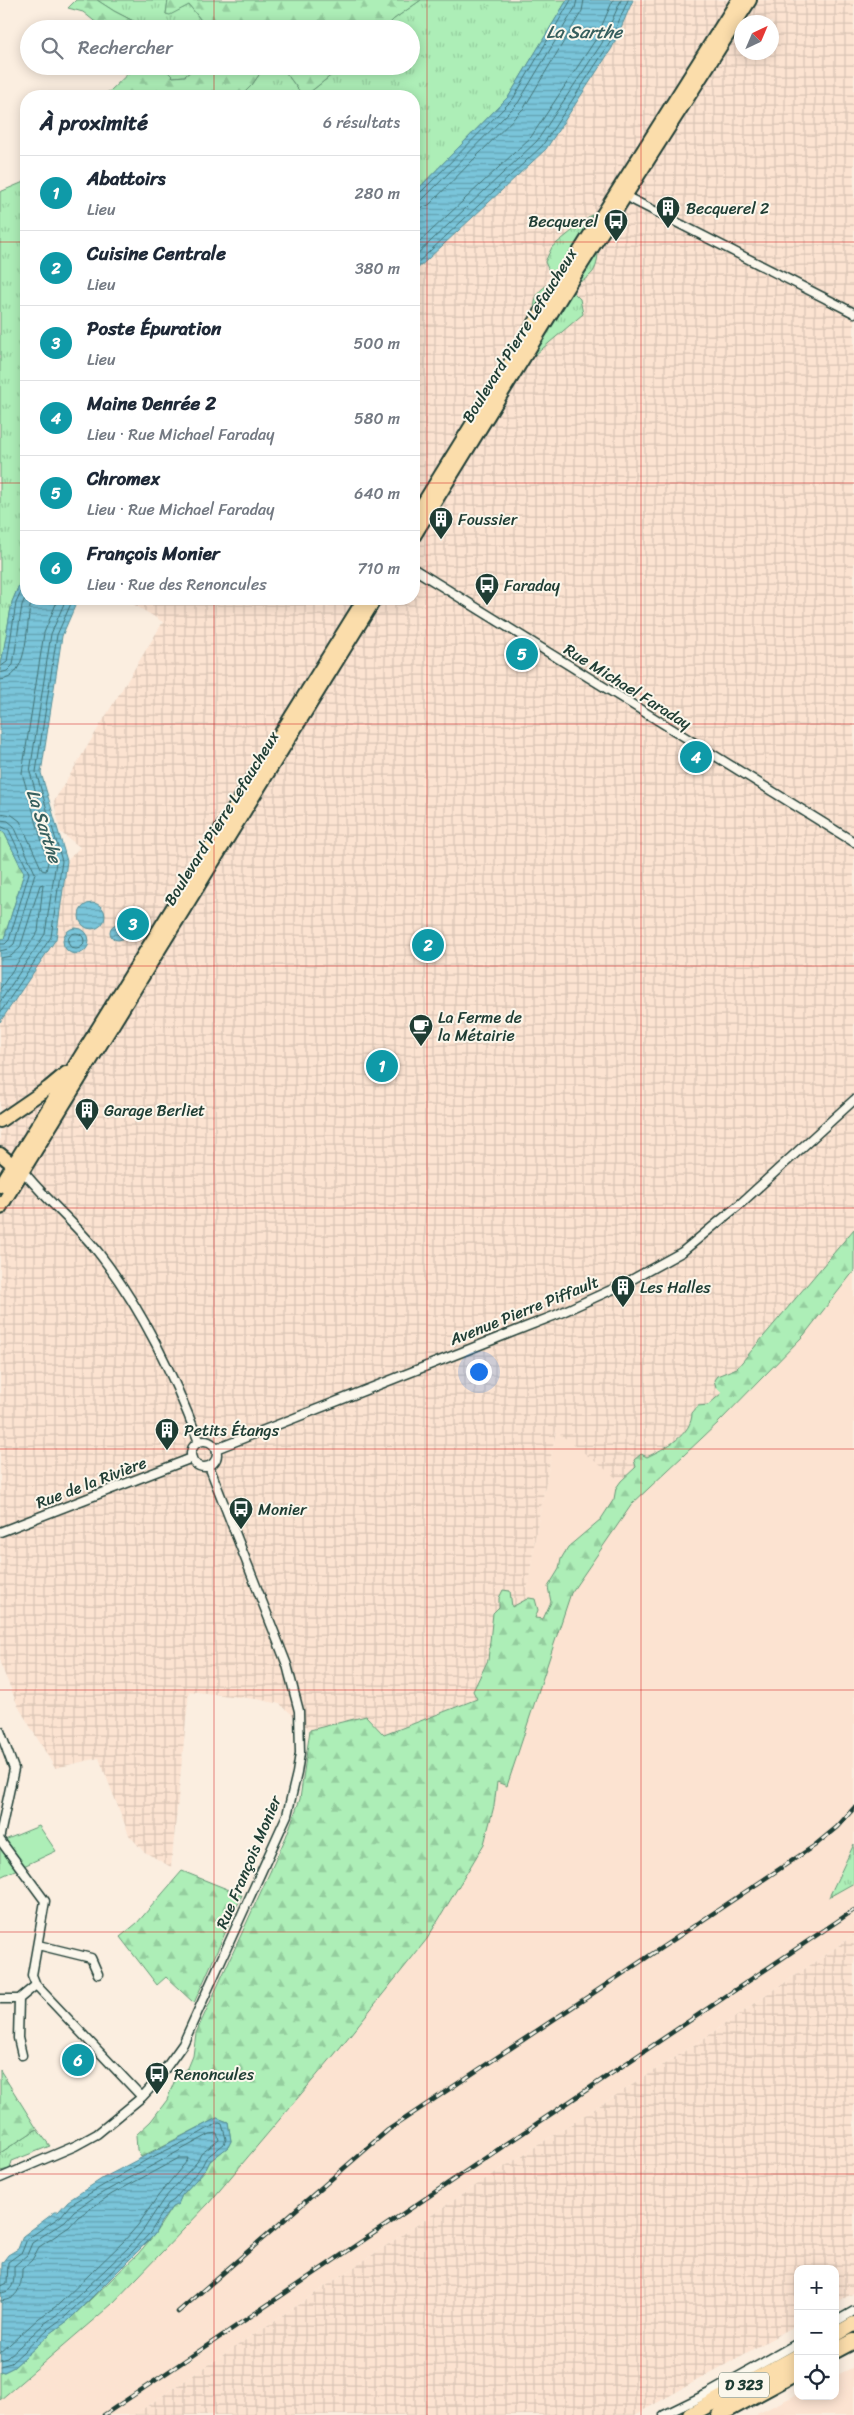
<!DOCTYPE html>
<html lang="fr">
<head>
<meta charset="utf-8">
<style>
	:root { --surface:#fff; --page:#f6f6f7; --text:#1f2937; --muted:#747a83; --line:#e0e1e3; --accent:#1f3d34 }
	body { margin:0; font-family:Sriracha,sans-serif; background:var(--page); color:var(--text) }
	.controls { position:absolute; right:15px; bottom:15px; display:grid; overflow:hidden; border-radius:10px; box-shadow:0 2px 12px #0003 }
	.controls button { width:45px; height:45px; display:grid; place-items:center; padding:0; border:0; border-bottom:1px solid var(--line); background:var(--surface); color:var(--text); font:25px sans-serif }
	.compass { position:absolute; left:734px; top:15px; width:45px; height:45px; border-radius:50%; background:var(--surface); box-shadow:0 2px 12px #0003; rotate:44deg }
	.you { position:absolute; left:478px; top:1371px; width:18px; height:18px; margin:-12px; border:4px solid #fff; border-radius:50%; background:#1a73e8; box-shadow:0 0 0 8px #1a73e833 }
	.badge { display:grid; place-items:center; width:32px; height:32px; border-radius:50%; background:var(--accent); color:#fff; font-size:16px; font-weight:700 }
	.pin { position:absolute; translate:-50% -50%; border:2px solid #fff; box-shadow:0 1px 5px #0006 }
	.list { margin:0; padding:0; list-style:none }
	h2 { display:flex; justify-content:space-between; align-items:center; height:65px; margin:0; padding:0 20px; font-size:21px }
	h2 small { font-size:16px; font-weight:400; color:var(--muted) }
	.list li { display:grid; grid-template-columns:32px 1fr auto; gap:15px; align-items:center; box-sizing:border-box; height:75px; padding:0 20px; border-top:1px solid var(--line) }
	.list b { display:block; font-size:19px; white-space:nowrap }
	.list p { margin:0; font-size:16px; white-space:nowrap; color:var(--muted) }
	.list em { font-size:16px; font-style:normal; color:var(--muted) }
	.icon { flex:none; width:28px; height:28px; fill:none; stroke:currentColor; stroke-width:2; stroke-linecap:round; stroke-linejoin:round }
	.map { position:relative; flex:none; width:854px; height:2415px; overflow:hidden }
	.search { position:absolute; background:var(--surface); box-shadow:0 2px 12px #0003; left:20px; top:20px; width:400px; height:55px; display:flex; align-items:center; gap:12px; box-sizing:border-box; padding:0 18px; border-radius:28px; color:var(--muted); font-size:19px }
	.panel { position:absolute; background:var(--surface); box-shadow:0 2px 12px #0003; left:20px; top:90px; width:400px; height:515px; border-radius:20px }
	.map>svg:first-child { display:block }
	.built { fill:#fce3d1 }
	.industrial { fill:url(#industrial-grid); fill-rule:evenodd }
	.grass { fill:url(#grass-tufts); stroke:#669676 }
	.forest { fill:url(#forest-firs); stroke:#669676 }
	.park { fill:#adeeb7; stroke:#669676 }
	.water { fill:url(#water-rules); stroke:#568f98 }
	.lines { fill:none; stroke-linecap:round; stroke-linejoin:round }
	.shore { stroke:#437376; stroke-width:1 }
	.minor-casing { stroke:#1f3d34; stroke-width:11 }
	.primary-casing { stroke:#1f3d34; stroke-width:16 }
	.trunk-casing { stroke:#1f3d34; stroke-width:18 }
	.minor { stroke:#fbf7ec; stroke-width:8 }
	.primary { stroke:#fbddab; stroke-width:12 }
	.trunk { stroke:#fbddab; stroke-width:14 }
	.rail-casing { stroke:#1f3d34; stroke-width:4.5 }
	.rail { stroke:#fbf7ec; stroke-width:2.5; stroke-dasharray:8; stroke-linecap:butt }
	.grid { fill:none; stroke:#d62828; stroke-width:1; stroke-opacity:0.55 }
	.labels { text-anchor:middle; stroke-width:4; stroke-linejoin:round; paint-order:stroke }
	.shield { fill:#fbf7ec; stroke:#61756b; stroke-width:1 }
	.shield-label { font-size:15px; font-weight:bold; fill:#1f3d34 }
	.poi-label { font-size:16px; fill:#1f3d34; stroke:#fbf7ec; text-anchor:start }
	.street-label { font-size:16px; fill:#1f3d34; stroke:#fbf7ec }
	.water-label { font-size:18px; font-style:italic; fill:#365f5e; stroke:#fbf7ec }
</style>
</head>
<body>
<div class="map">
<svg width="854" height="2415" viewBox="0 0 854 2415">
	<defs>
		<pattern id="industrial-grid" width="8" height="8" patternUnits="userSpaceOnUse" patternTransform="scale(1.25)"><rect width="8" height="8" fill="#fce3d1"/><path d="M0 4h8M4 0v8" fill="none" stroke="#d8c4b4"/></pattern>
		<pattern id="grass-tufts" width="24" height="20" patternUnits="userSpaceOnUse" patternTransform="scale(1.25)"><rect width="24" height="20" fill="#adeeb7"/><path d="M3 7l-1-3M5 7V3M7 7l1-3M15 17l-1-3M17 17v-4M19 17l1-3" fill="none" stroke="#94cd9e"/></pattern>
		<pattern id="forest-firs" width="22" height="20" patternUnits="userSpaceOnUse" patternTransform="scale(1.25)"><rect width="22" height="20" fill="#adeeb7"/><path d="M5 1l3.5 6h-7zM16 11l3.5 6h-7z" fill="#94cd9e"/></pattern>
		<pattern id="water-rules" width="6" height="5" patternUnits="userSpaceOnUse" patternTransform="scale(1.25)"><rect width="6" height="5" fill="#7ac5da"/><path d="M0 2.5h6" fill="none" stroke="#63a1b2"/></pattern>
	</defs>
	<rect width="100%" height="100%" fill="#fbeee0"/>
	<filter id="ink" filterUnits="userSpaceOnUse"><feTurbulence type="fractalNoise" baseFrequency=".02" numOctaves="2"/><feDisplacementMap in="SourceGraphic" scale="10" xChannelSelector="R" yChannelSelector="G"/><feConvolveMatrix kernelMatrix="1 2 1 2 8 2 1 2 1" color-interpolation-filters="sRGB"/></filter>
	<g filter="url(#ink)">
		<!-- built -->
		<path class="built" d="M854,1268V1844L829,1896L854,1883V1935L696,2044L490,2176L134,2415H0V2400L112,2304L209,2203L334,2055L427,1939L494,1806L536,1532L556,1431L676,1458Z
			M854,2367V2415H755L798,2394V2396H835V2376Z"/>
		<!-- industrial -->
		<path class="industrial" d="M633,0H854V1268L804,1335L676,1458L641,1497L556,1431L536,1532L513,1685L384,1735L366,1716L310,1730L280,1704L256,1699L189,1691L171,1867L143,1851L129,1835L99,1758L55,1768L18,1706L0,1663V1022L56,939L67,861L80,847L60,832L54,801L163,622L125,599H414V272L546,149L629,10ZM742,22H772V52H742Z
			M854,1935V2293L835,2303V2269H798V2324L635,2415H134L490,2176L696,2044Z"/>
		<!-- grass -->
		<path class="grass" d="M97,0H168L166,14L189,5L208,29H139V24L114,11Z
			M421,0H567L509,96L414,193V96H305L343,66H411V29H384L394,19Z
			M162,66H197L185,76L173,77Z
			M265,66H281L303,96H241L252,85Z
			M26,181V568L12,602L0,671V192Z
			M608,205L533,325C535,301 532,288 559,281L549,271L545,262L552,247L592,215Z
			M599,238C597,269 599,275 568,287L580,299L583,314L515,372Z
			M854,1844V1883L829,1897Z
			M37,2129L50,2146L12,2161L10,2169L0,2171V2153Z"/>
		<!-- forest -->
		<path class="forest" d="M76,0H97L114,11L139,24V29H104L83,12L68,8Z
			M168,0H421L394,19L384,29H208L189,5L170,15L166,14Z
			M136,66H162L173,77L185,76L197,66H265L252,85L241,96H100L110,91Z
			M281,66H343L305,96H303Z
			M0,831L4,832L24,873L4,939H0Z
			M854,1229V1271L804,1335L719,1422L632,1504L571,1593L507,1786L497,1782L494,1806L484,1844L427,1939L334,2055L209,2203L112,2304L0,2400V2371L4,2372L14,2367L51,2333L69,2320L138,2254L154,2235L172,2207L178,2204L182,2195L206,2169L210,2161L228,2147L231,2141L228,2122L217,2118L141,2157L137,2150L136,2135L151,2121L167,2100L176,2077L188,2068L193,2056L196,2033L286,1837L300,1799L310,1730L366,1716L384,1735L477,1699L473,1691L488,1660L493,1613L499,1607V1598L503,1590L510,1591L512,1607L529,1598L535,1599L538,1610L535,1618L543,1619L551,1602L548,1587L559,1569L561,1559L568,1547L601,1519L614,1499L616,1488L621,1481L636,1467L634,1460L641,1454L647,1457C665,1448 692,1435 692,1413L698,1406L708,1405L722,1393L716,1387L714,1380L717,1376L737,1368Z
			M182,1871L242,1895L194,2003L166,1977L157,1985L120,1937L137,1923Z
			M0,2070L37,2129L0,2153Z"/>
		<!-- park -->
		<path class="park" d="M39,1826L56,1851L0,1877V1842Z"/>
		<!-- water -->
		<path class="water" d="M567,0H633L612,48L546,149L414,272V193L509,96Z
			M26,568V599H78L62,636L41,773L67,861L56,939L0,1022V939H4L24,873L4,832L0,831V671L12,602Z
			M79 916a13 13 0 1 1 26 0a13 13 0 1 1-26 0Z
			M110 932a8 8 0 1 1 16 0a8 8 0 1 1-16 0Z
			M63 941a13 13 0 1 1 26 0a13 13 0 1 1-26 0Z
			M217,2118L228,2122L231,2141L228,2147L210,2161L206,2169L182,2195L178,2204L172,2207L161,2222L154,2235L69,2320L51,2333L14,2367L4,2372L0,2371L2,2263L8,2255L18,2249L23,2236L55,2212H58L68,2201L103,2178Z"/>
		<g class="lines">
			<!-- shore -->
			<path class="shore" d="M414,196L419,194L513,99L571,0
				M414,203L423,199L518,103L575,8L577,0
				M414,210L429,205L524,108L582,11L584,0
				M414,247L531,137L596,39L613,0
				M414,257L537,141L602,43L621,0
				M414,266L542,146L608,46L628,0
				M0,667L7,662L16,603L26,581
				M0,673L7,671L13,665L22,605L26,596
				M0,680C28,679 26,629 30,607L33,599
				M0,813L12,815L20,821L42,870L46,871L48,862L22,773L44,633L58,599
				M0,820L8,821L14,826L35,873L14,944L8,949L0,951
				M0,826L9,830L29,873L9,940L5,944H0
				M68 941a8 8 0 1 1 16 0a8 8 0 1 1-16 0Z
				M0,958L11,956L20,948L40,885L43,884L38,932L0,989
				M0,1002L45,934L56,862L30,772L51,634L66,599
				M0,1013L51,937L62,861L36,772L57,635L73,599
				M0,2287L7,2283L8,2262L22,2252L27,2239L61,2216L70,2205L148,2159L188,2140L207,2129L219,2123L222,2124L226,2139L224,2144L206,2158L202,2166L174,2200L168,2204L150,2233L134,2250L66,2316L48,2329L11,2363L0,2366
				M0,2293C16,2292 14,2278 14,2266L27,2255L32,2243L65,2221L74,2211L93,2198L210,2134L217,2133L219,2140L201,2154L197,2162L163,2200L144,2229L130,2246L62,2311L44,2324L7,2358L0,2360
				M0,2301C19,2300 22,2285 22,2269L32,2260L39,2247L69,2227L78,2217L112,2194L179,2158H188L187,2161L158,2196L138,2225L124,2241L58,2305L39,2318L0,2353"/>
			<defs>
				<path id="minor" d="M633,200L854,313
					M414,569L854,842
					M23,1171C46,1200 75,1223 98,1252C143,1310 173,1374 199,1442
					M191 1454a13 13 0 1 1 26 0a13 13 0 1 1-26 0Z
					M216,1449L556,1315L622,1285L682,1252L739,1205L854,1100
					M0,1532L192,1458
					M0,1731L14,1769L0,1835
					M0,1840L45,1901L32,1975L36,1985L142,2097
					M38,1945L91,1958L98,1974
					M0,1999H19L36,1985
					M19,1999L18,2038L22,2055
					M0,2178L75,2146L97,2134L142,2097L155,2083L183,2044L287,1815L297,1773L300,1753L299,1711L287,1665L209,1466
					M835,2322L854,2311
					M664,2415L709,2393L798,2343"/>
				<path id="primary" d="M414,518L560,282L738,0
					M414,536L568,286L750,0
					M0,1121L48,1088L66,1073
					M0,1154L18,1169
					M0,1186L364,599
					M0,1208L375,599"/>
				<path id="trunk" d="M835,2335L854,2324
					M835,2351L854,2341
					M690,2415L798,2356
					M719,2415L798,2372"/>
			</defs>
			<!-- minor casing -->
			<use href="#minor" class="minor-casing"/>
			<!-- primary casing -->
			<use href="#primary" class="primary-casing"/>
			<!-- trunk casing -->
			<use href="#trunk" class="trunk-casing"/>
			<!-- minor -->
			<use href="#minor" class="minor"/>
			<!-- primary -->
			<use href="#primary" class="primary"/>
			<!-- trunk -->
			<use href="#trunk" class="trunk"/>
			<defs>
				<path id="rail" d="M178,2312L388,2130L814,1846L837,1827L854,1808
					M104,2415L854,1910"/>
			</defs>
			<!-- rail casing -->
			<use href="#rail" class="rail-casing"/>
			<!-- rail -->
			<use href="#rail" class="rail"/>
		</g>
	</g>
	<!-- grid -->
	<path class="grid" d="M214,0V29M427,0V2415M641,0V2415M214,66V96M0,242H26M414,242H854M0,483H26M414,483H854M214,599V2415M0,724H854M0,966H854M0,1208H854M0,1449H854M0,1690H854M0,1932H854M0,2174H854"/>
	<!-- icons -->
	<defs>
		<symbol id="building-pin" viewBox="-11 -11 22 30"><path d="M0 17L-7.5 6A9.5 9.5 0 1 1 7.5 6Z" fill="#1f3d34" stroke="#fbf7ec"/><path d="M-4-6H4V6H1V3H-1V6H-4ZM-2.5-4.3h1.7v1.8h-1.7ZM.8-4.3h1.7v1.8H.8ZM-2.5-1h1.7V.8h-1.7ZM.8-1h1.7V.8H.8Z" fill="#fff"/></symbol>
		<symbol id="bus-pin" viewBox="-11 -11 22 30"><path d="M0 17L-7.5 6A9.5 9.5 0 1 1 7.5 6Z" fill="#1f3d34" stroke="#fbf7ec"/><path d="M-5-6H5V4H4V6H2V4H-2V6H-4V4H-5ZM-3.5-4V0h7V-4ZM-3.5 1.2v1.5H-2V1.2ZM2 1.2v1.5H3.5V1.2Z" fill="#fff"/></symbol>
		<symbol id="cafe-pin" viewBox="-11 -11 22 30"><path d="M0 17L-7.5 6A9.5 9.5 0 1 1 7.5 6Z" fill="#1f3d34" stroke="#fbf7ec"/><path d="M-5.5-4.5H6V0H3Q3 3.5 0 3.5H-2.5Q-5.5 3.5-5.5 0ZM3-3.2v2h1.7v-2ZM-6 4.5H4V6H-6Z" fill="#fff"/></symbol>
	</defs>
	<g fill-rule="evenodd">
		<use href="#building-pin" x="654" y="194" width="28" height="38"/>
		<use href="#bus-pin" x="602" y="207" width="28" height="38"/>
		<use href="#building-pin" x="427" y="505" width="28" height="38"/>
		<use href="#bus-pin" x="473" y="571" width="28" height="38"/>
		<use href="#cafe-pin" x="407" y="1012" width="28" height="38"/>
		<use href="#building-pin" x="73" y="1096" width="28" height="38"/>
		<use href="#building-pin" x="609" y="1273" width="28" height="38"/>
		<use href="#building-pin" x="153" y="1416" width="28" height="38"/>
		<use href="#bus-pin" x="227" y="1495" width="28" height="38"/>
		<use href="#bus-pin" x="143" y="2060" width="28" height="38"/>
	</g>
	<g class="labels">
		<!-- shield labels -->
		<rect class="shield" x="719" y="2372.5" width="50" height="25" rx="4"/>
		<g class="shield-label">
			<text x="744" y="2390">D 323</text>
		</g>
		<!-- poi labels -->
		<g class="poi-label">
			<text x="686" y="214">Becquerel 2</text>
			<text x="598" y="227" text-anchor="end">Becquerel</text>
			<text x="458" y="525">Foussier</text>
			<text x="504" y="591">Faraday</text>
			<text x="438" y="1023">La Ferme de<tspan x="438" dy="18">la Métairie</tspan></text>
			<text x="104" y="1116">Garage Berliet</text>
			<text x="640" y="1293">Les Halles</text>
			<text x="184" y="1436">Petits Étangs</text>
			<text x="258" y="1515">Monier</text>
			<text x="174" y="2080">Renoncules</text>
		</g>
		<!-- street labels -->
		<g class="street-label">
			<text transform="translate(519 335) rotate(-58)" y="6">Boulevard Pierre Lefaucheux</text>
			<text transform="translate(628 686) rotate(32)" y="6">Rue Michael Faraday</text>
			<text transform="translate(221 818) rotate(-58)" y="6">Boulevard Pierre Lefaucheux</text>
			<text transform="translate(524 1310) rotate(-22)" y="6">Avenue Pierre Piffault</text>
			<text transform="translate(91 1482) rotate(-21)" y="6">Rue de la Rivière</text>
			<text transform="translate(248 1862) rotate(-67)" y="6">Rue François Monier</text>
		</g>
		<!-- water labels -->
		<g class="water-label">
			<text x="584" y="38">La Sarthe</text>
			<text transform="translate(44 826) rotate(72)" y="6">La Sarthe</text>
		</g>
	</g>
</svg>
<div class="controls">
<button>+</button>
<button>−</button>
<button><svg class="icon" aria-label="locate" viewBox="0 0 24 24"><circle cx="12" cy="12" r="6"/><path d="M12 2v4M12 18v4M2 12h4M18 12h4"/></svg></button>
</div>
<svg class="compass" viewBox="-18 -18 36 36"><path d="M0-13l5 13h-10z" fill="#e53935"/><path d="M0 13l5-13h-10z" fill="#747a83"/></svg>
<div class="you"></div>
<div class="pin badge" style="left:382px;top:1066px;background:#0f9aa8">1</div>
<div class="pin badge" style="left:428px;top:945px;background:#0f9aa8">2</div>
<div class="pin badge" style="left:133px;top:924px;background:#0f9aa8">3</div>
<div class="pin badge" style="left:696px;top:757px;background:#0f9aa8">4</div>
<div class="pin badge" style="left:522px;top:654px;background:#0f9aa8">5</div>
<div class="pin badge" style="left:78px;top:2060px;background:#0f9aa8">6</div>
<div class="search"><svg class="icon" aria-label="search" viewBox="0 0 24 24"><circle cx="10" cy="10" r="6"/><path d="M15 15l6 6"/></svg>Rechercher</div>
<section class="panel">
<h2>À proximité<small>6 résultats</small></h2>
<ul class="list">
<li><span class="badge" style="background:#0f9aa8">1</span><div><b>Abattoirs</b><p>Lieu</p></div><em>280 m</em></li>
<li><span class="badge" style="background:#0f9aa8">2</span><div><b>Cuisine Centrale</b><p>Lieu</p></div><em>380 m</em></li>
<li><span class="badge" style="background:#0f9aa8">3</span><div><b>Poste Épuration</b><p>Lieu</p></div><em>500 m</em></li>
<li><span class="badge" style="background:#0f9aa8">4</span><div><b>Maine Denrée 2</b><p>Lieu · Rue Michael Faraday</p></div><em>580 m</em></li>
<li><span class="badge" style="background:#0f9aa8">5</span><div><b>Chromex</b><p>Lieu · Rue Michael Faraday</p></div><em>640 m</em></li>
<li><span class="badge" style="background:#0f9aa8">6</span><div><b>François Monier</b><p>Lieu · Rue des Renoncules</p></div><em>710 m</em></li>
</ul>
</section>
</div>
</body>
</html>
